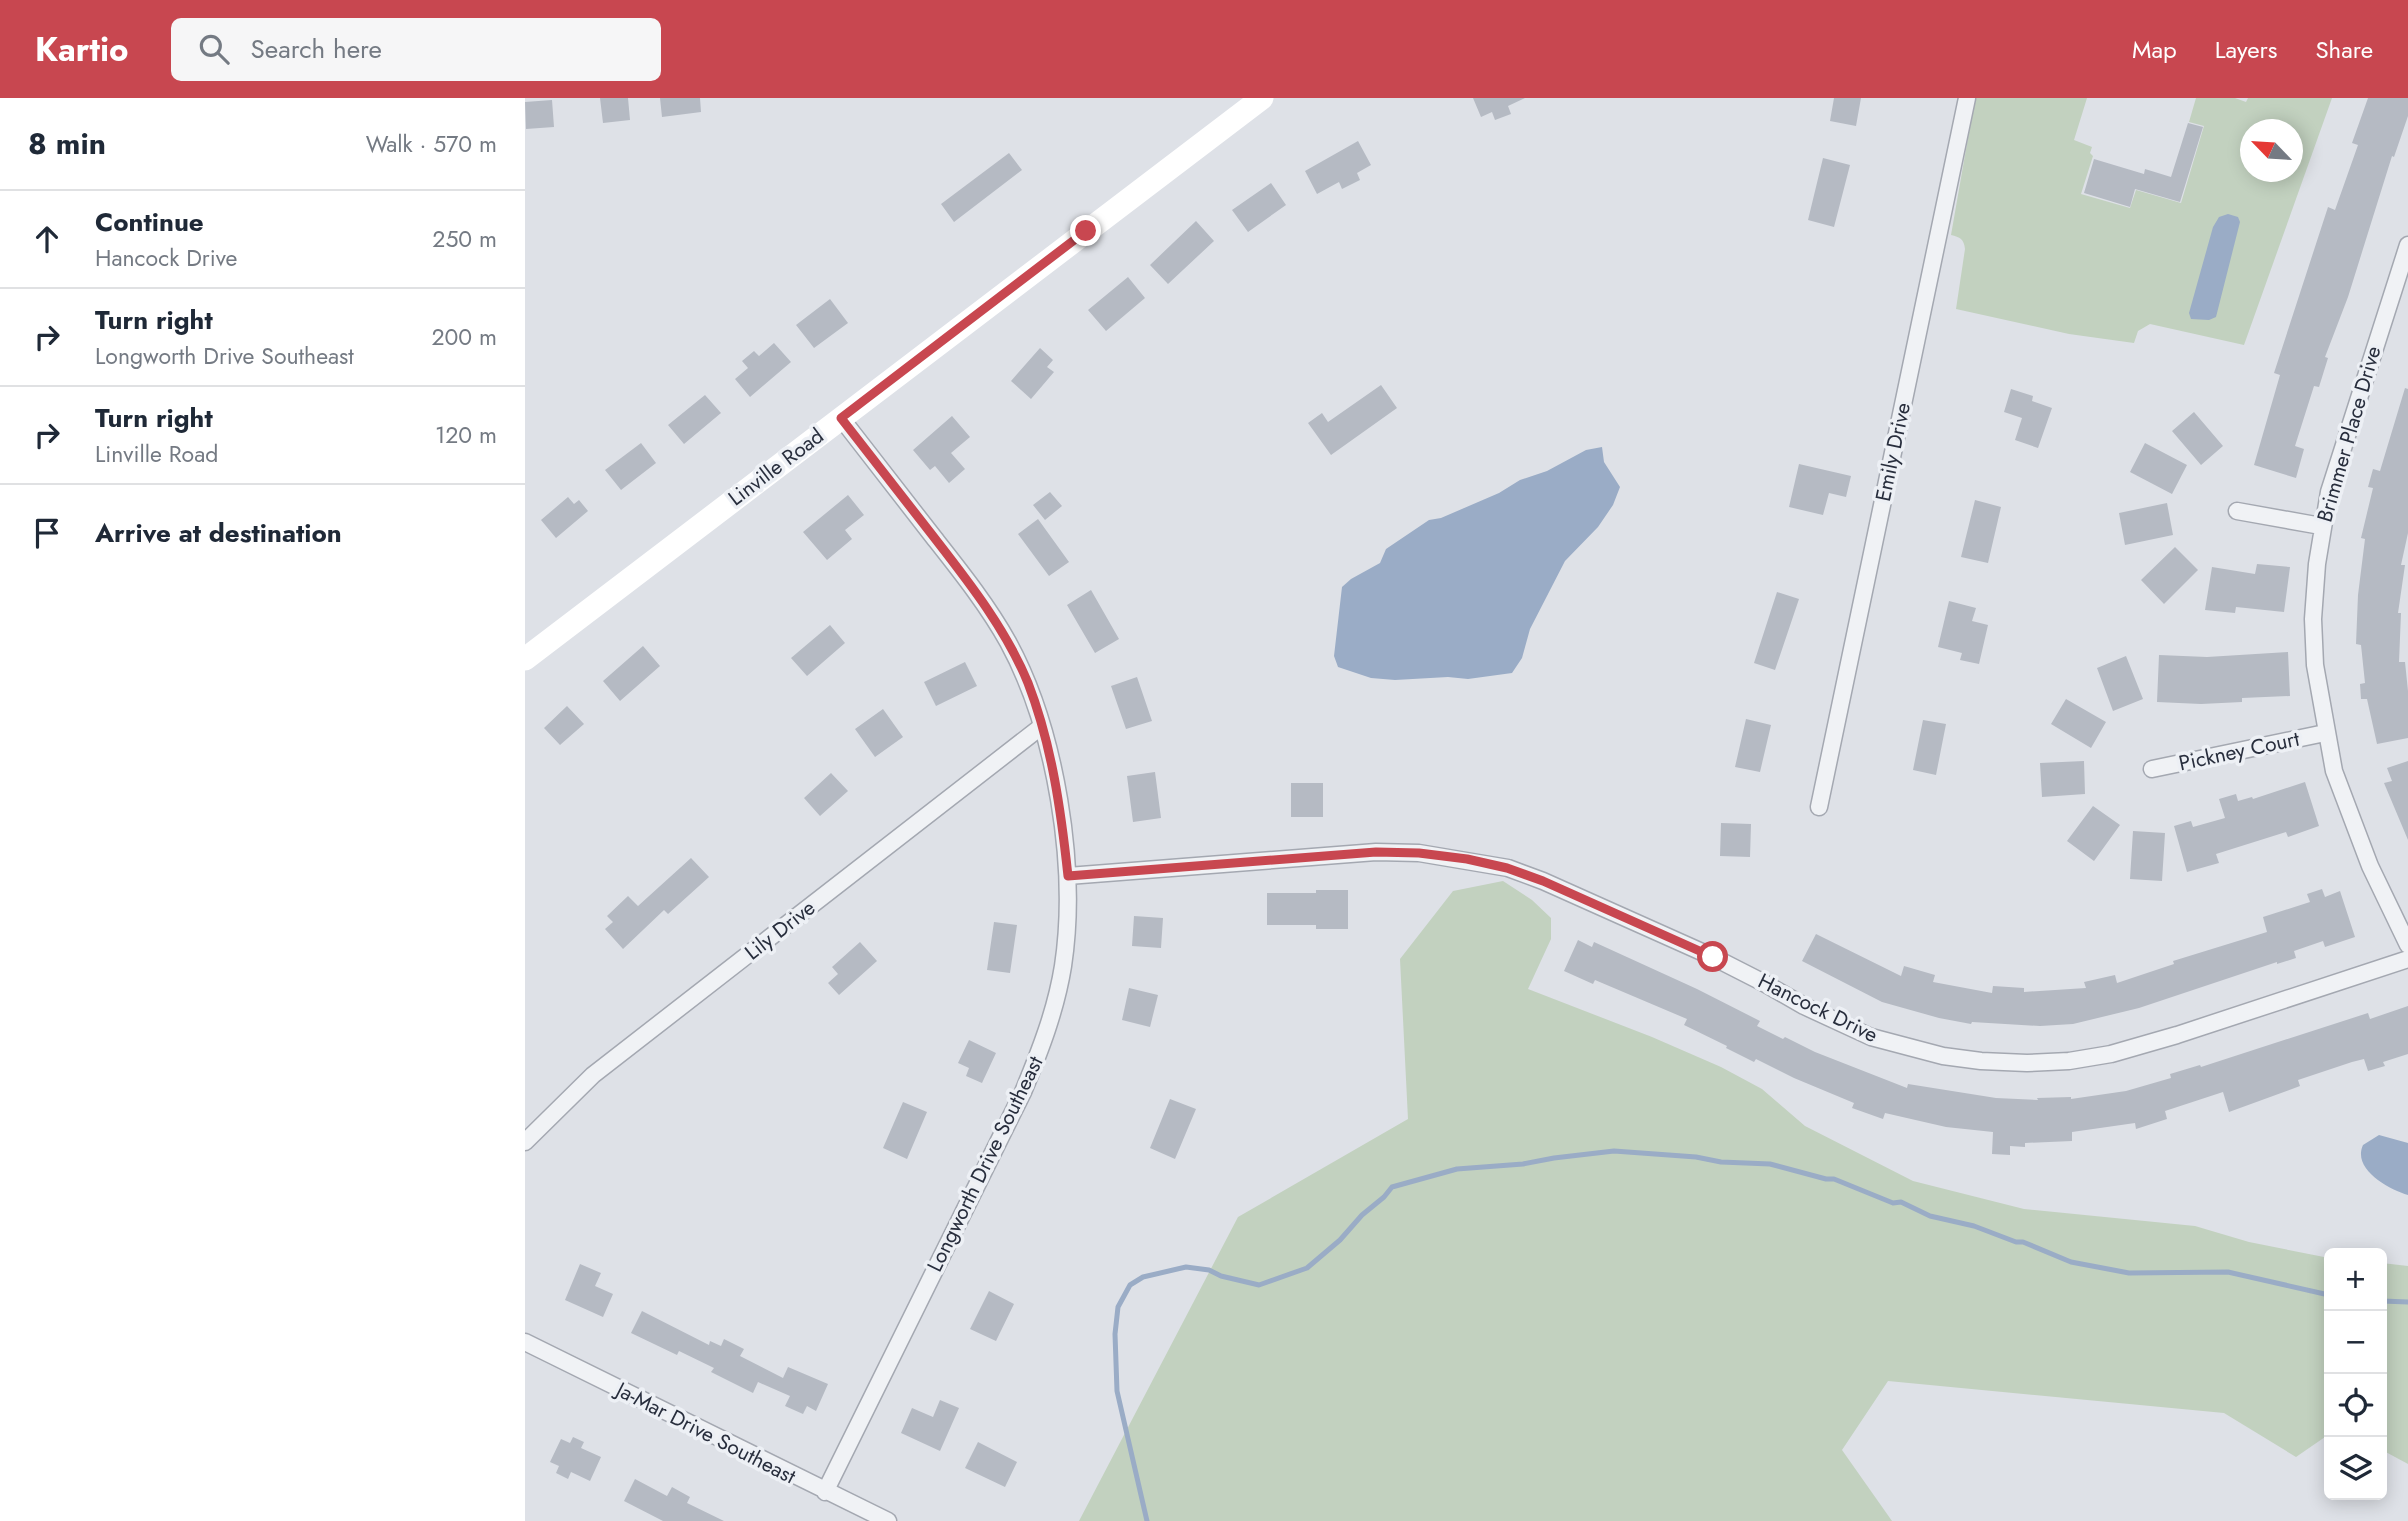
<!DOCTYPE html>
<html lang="en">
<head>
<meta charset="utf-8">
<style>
	:root { --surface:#fff; --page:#f6f6f7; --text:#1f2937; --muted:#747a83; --line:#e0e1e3; --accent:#c84750 }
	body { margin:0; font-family:Jost,sans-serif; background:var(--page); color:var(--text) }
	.controls { position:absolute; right:21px; bottom:21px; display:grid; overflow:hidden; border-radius:10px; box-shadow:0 4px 18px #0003 }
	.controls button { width:63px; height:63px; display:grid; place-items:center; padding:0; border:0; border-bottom:2px solid var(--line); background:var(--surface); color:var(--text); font:35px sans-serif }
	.compass { position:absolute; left:1715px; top:21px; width:63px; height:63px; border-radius:50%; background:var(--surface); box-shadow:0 4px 18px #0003; rotate:295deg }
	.stop { position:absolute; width:21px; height:21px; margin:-16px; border:5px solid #c84750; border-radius:50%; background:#fff }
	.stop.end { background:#c84750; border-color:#fff; box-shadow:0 2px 7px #0008 }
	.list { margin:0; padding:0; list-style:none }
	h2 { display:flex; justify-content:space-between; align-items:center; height:91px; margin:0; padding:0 28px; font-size:30px }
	h2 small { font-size:23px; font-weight:400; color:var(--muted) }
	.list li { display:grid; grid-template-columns:46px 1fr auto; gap:21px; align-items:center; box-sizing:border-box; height:98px; padding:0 28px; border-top:2px solid var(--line) }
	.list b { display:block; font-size:26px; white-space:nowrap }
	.list p { margin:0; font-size:23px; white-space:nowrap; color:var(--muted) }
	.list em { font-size:23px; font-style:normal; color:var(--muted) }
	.icon { flex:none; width:38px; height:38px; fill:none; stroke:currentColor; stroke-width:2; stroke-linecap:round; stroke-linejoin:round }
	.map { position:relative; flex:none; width:1883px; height:1423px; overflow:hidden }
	header { display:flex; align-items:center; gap:42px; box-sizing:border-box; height:98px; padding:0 35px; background:var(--accent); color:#fff }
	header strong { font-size:33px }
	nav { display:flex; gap:38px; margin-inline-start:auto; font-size:24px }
	.search { width:490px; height:63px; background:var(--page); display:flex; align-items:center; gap:18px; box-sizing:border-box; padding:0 24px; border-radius:10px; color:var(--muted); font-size:26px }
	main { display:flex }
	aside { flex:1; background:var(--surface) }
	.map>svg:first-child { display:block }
	.green { fill:#c2d1bf; fill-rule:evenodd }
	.water { fill:#9aacc6 }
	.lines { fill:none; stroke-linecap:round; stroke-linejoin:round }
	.stream { stroke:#9aacc6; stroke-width:5 }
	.building { fill:#b5bac3 }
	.street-casing { stroke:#a4a8b1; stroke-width:19 }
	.street { stroke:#f0f2f5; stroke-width:16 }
	.secondary { stroke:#fff; stroke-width:23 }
	.route { stroke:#c84750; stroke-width:9 }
	.labels { text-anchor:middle; stroke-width:7; stroke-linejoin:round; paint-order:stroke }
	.street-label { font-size:21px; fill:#282e3d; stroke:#edf0f5 }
</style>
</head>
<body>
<header>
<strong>Kartio</strong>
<div class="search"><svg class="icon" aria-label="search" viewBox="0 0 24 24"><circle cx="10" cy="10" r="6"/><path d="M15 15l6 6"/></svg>Search here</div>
<nav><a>Map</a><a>Layers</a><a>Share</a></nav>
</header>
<main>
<aside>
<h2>8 min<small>Walk · 570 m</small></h2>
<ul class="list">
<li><svg class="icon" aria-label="ahead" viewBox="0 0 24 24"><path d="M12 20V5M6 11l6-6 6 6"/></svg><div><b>Continue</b><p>Hancock Drive</p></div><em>250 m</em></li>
<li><svg class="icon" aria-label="right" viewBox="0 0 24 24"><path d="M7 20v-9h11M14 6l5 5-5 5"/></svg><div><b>Turn right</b><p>Longworth Drive Southeast</p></div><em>200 m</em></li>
<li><svg class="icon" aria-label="right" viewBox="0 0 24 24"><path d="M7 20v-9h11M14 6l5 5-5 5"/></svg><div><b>Turn right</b><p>Linville Road</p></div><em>120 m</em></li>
<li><svg class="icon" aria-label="arrive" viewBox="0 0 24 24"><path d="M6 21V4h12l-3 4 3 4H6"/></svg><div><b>Arrive at destination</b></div></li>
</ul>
</aside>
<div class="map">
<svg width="1883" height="1423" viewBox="0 0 1883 1423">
	<rect width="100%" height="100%" fill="#dee1e7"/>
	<!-- green -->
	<path class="green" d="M1450,0H1562L1549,42L1567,49L1565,55L1568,58L1556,96L1605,110L1611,92L1656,105L1679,28L1664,24L1671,0H1710L1721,4L1723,0H1807L1719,247L1625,226L1613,233L1609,245L1544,236L1431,211L1440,151C1439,141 1435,139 1426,137ZM1726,32H1768V74H1726Z
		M978,783L1007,802L1026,820V841L1003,891L1127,939L1196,969L1237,991L1280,1028L1388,1083L1499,1111L1670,1128L1724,1144L1804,1160V1339H1800L1771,1359L1699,1315L1363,1283L1317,1352L1367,1423H554L713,1119L883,1021L875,861L928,793Z
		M1857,1165L1883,1168V1366L1857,1352Z"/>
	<!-- water -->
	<path class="water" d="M1703,116L1713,119L1715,124L1691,219L1684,222L1666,221L1664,215L1688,129L1694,119Z
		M1077,349L1079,364L1095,389L1088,407L1073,429L1040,463L1005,531L997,560L987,575L943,581L923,579L870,582L846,580L813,569L809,558L817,489L826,481L855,465L861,451L904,422L916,420L974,395L995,382L1022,373L1061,352Z
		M1854,1037L1883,1045V1097C1863,1091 1827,1071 1838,1047Z"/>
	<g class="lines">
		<!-- stream -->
		<path class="stream" d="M1857,1203L1883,1204
			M622,1423L592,1293L590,1236L593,1209L605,1187L618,1179L661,1169L684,1172L696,1178L734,1187L782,1170L815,1142L837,1117L859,1099L867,1089L932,1071L998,1066L1029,1060L1089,1053L1171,1059L1196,1064L1245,1066L1301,1081H1309L1368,1105L1376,1104L1405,1118L1449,1128L1491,1144H1498L1546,1164L1604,1175L1703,1174L1804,1197"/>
	</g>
	<!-- building -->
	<path class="building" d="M75,0H103L105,22L78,25Z
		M135,0H175L176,14L137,19Z
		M948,0H1000L983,8L986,16L970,22L967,14L956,19Z
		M1309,0H1336L1331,28L1305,23Z
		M1843,0H1883V18L1869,59L1867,58L1823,199L1800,259L1803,260L1794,289L1789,288L1770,348L1779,351L1771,380L1729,367L1755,277L1749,275L1803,109L1810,112L1833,47L1827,45Z
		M27,2L29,29L1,31L0,4Z
		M1663,25L1678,29L1655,104L1610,91L1605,109L1559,95L1569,61L1619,76L1620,71L1646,79Z
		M833,43L846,67L832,75L835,82L817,91L814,84L792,96L780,73Z
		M484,55L497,72L429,124L416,106Z
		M1298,60L1325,67L1309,129L1283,122Z
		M746,85L761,107L723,134L707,112Z
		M671,123L689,143L643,186L625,167Z
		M603,179L620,200L581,233L563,212Z
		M305,201L323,225L289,250L271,227Z
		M249,245L266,264L225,299L210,281L223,270L217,263L229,253L234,258Z
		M515,250L528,262L522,269L529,274L506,301L486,283Z
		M856,287L872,310L806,357L783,325L797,315L803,324Z
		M1880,290L1883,291V435L1876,467H1880L1873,515H1876L1874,564H1880L1883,593V640L1852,646L1842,601H1836L1835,586L1840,585L1836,547L1831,546L1833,497L1840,441L1836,440L1848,390L1843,389L1848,371L1855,373Z
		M1486,291L1508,298L1507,303L1527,310L1513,350L1490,342L1497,320L1479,314Z
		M180,297L196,315L159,346L143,327Z
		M1669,314L1698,348L1676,367L1647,333Z
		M427,318L445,339L426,355L440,371L424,385L410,368L405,372L388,352Z
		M116,345L131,365L96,392L80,372Z
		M1620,345L1662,367L1647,396L1605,374Z
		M1274,366L1326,378L1321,399L1304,395L1298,417L1264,409Z
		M525,394L537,408L520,422L508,407Z
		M323,397L339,417L320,432L327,441L302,462L278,434Z
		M43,399L49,406L54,402L63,413L31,440L16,422Z
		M1450,402L1476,409L1463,465L1436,459Z
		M1642,405L1648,437L1600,447L1594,415Z
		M513,421L544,464L524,478L493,436Z
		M1650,449L1673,472L1639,506L1616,482Z
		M1732,466L1765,469L1759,514L1711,509L1710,515L1680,512L1687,469L1730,476Z
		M566,492L594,541L570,555L542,507Z
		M1252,494L1274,501L1250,572L1229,565Z
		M1424,503L1451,510L1447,523L1463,527L1454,566L1435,562L1437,555L1413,549Z
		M305,527L320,545L282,578L266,560Z
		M118,548L135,568L95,603L78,583Z
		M1763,554L1765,598L1717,600V604L1676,606L1632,604L1634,557L1682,559Z
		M1601,558L1618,601L1588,613L1572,570Z
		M440,564L452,588L411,608L399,584Z
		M612,579L627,623L601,631L586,588Z
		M1541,601L1581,624L1566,650L1526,626Z
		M42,608L59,626L35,647L19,630Z
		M358,611L378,639L350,659L330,631Z
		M1221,621L1246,627L1235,674L1210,669Z
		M1398,622L1421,626L1411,677L1388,672Z
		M1559,663L1560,696L1517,699L1515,665Z
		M1883,663V742L1859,685L1867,683L1862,670Z
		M630,674L636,720L608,724L602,678Z
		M306,675L323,693L295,718L279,700Z
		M1780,684L1794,728L1763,739L1761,734L1691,756L1694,765L1662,774L1649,728L1666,723L1668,729L1700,720L1694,701L1711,696L1713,703L1727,699L1728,701Z
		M766,685H798V719H766Z
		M1568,708L1595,727L1569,763L1542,743Z
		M1196,725L1226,726L1225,759L1195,758Z
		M1608,733L1640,735L1637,783L1605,781Z
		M166,760L184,779L143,816L139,812L98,851L80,831L88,824L82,818L103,798L113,808Z
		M1797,791L1800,799L1815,793L1830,839L1800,849L1798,843L1769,853L1771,860L1752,866V864L1614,910L1548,926L1515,928L1447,924L1446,926L1414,920L1357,904L1277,863L1291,836L1376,878L1379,868L1410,877L1408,884L1467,895L1468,888L1499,890V894L1561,890L1559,884L1590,877L1592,885L1649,866L1648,863L1742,834L1738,819L1785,804L1782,796Z
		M791,792H823V831H791V827H742V795H791Z
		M609,818L638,820L636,850L607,848Z
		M469,824L492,827L485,875L462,872Z
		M1053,842L1067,849L1069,844L1172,891L1235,923L1232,928L1258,941L1260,939L1290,954L1382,990L1383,986L1471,1000L1513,1002L1512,1000L1546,999V1001L1601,993L1646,980L1645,976L1675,967L1676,969L1843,915L1845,921L1883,908V956L1858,964L1860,968L1843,973L1839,961L1827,964L1773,982L1775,988L1704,1014L1698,994L1640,1013L1642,1021L1611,1031L1610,1025L1547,1034V1043L1500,1045V1049L1485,1048V1057L1467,1056L1468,1034L1421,1029L1360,1015L1358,1021L1327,1010L1329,1005L1269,980L1231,961L1229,964L1201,950L1202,948L1159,927L1162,921L1070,882L1068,886L1039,873Z
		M335,844L352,863L314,897L303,885L313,876L307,869Z
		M604,890L633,897L625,929L597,922Z
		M444,942L471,955L457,985L441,978L444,970L433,965Z
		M645,1001L671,1011L650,1061L625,1050Z
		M378,1004L402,1014L382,1061L358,1050Z
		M55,1166L76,1175L70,1188L88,1196L78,1219L40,1202Z
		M464,1193L489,1206L471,1243L445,1231Z
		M117,1213L184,1247L185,1243L196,1248L199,1241L219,1251L215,1258L258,1280L263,1269L303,1286L291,1313L282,1308L278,1316L260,1308L265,1298L233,1284L228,1295L186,1274L189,1270L154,1253L152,1257L106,1235Z
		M415,1302L434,1310L415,1353L376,1335L387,1310L408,1319Z
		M48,1339L59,1344L56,1350L76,1359L65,1383L46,1374L43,1381L31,1375L34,1368L25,1364L36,1341L45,1345Z
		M453,1344L492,1364L480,1389L440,1370Z
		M110,1381L142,1398L147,1389L165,1399L162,1405L199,1423H138L99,1403Z"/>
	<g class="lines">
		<defs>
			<path id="street" d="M1883,147L1804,394L1792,466L1788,521L1790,567L1809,673L1845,768L1883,847
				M1712,413L1796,428
				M1627,671L1800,635
				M1294,709L1442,0
				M543,778L851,754L894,755L983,770L1018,783L1188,859L1239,885L1279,908L1346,939L1418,958L1456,963L1502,965L1544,963L1586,956L1652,937L1883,861
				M0,1044L68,977L517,628
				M0,1244L363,1423
				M300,1394L498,994C515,953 531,912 538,868C553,769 531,632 483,544C463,508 436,474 410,441C378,400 347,360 316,320"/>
		</defs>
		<!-- street casing -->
		<use href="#street" class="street-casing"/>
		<!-- street -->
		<use href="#street" class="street"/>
		<!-- secondary -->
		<path class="secondary" d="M0,561L737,0"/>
	</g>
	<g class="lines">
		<!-- route -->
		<path class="route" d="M561,133L316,320C346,359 377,398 408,438C443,483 481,531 503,585C527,647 536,713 543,778L851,754L894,755L942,761L982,770L1018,783L1188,859"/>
	</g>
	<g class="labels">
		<!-- street labels -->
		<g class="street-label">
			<text transform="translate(1824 336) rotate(-74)" y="7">Brimmer Place Drive</text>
			<text transform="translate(1368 354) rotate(-78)" y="7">Emily Drive</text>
			<text transform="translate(251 369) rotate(-37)" y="7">Linville Road</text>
			<text transform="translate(1714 653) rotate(-12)" y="7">Pickney Court</text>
			<text transform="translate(255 832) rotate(-38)" y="7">Lily Drive</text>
			<text transform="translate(1293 910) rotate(26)" y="7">Hancock Drive</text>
			<text transform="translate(460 1066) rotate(-64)" y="7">Longworth Drive Southeast</text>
			<text transform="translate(181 1335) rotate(27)" y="7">Ja-Mar Drive Southeast</text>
		</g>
	</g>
</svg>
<div class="controls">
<button>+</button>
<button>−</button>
<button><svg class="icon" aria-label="locate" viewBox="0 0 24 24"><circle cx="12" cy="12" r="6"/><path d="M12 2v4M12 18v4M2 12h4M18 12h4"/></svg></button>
<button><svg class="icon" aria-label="layers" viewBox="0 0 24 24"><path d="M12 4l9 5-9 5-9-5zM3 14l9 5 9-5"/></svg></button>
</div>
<svg class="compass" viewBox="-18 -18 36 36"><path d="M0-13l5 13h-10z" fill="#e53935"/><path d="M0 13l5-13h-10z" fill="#747a83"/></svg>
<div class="stop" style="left:1188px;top:859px"></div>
<div class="stop end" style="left:561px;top:133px"></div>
</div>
</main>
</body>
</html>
